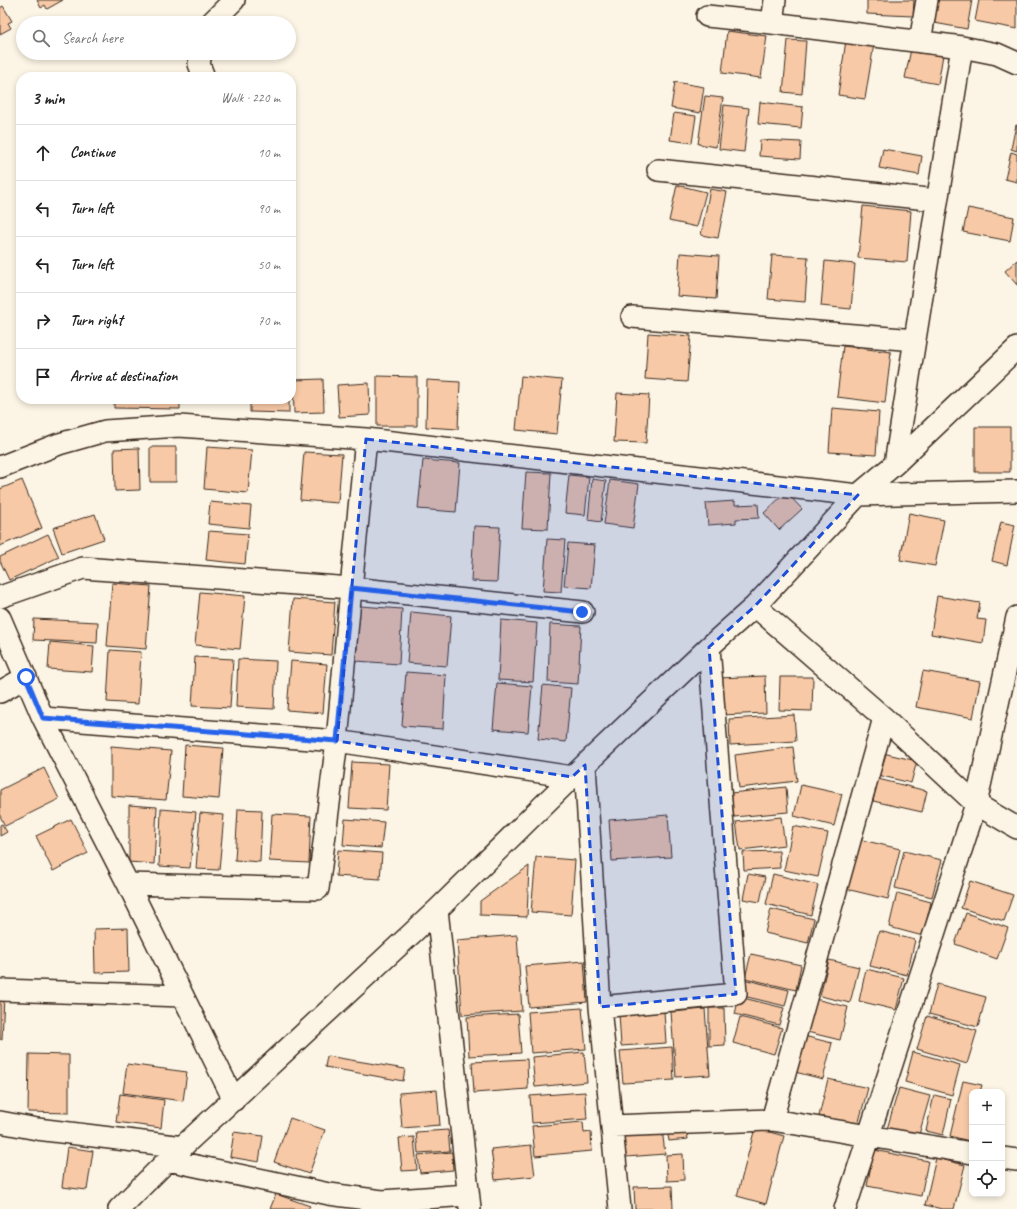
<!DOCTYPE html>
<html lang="en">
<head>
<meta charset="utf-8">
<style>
	:root { --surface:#fff; --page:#f6f6f6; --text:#222; --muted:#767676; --line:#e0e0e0 }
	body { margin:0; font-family:Caveat,sans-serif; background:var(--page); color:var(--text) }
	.controls { position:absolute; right:12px; bottom:12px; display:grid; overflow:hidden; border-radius:8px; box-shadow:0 2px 6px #0003 }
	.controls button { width:36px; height:36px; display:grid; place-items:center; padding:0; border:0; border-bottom:1px solid var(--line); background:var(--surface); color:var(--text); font:20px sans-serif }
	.stop { position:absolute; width:12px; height:12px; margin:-9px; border:3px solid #2563eb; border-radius:50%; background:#fff }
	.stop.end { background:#2563eb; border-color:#fff; box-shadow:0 1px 4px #0008 }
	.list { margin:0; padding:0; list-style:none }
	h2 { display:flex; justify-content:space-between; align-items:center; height:52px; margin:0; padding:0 16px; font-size:17px }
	h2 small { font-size:13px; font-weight:400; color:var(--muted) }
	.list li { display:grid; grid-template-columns:26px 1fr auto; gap:12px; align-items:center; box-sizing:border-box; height:56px; padding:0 16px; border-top:1px solid var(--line) }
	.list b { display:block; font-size:15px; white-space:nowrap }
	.list em { font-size:13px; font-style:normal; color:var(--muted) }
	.icon { flex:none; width:22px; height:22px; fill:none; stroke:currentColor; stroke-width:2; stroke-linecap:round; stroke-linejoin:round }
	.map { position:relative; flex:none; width:1017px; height:1209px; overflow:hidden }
	.search { position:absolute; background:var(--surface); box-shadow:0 2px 6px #0003; left:16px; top:16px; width:280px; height:44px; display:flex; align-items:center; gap:10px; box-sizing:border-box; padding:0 14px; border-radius:22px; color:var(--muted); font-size:15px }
	.panel { position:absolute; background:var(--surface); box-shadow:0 2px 6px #0003; left:16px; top:72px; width:280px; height:332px; border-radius:16px }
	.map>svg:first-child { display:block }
	.building { fill:#f7c9a6; stroke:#3b2a1e }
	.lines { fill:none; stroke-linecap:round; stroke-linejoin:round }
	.minor-casing { stroke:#3b2a1e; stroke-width:24 }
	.minor { stroke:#fcf5e5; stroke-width:21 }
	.route { stroke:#2563eb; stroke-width:5 }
	.marked { fill:#1d4ed8; fill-opacity:0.2; stroke:#1d4ed8; stroke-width:3; stroke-dasharray:8 5; stroke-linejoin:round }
</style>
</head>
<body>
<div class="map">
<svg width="1017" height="1209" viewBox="0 0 1017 1209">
	<rect width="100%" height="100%" fill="#fcf5e5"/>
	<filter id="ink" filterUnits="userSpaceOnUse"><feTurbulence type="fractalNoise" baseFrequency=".025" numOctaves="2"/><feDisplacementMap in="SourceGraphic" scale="8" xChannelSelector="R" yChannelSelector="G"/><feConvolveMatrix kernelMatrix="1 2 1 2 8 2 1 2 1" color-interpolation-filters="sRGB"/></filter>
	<g filter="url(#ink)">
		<!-- building -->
		<path class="building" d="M37,0H63L47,9L45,5L41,8Z
			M867,0H914L913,16L867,14Z
			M934,0H972L967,29L929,22Z
			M979,0H1017V29L975,21Z
			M3,6L12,21L8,23L11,28L0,34V8Z
			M727,31L767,36L761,78L722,73Z
			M788,40L806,41L802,94L783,92Z
			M846,40L874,44L865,99L838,95Z
			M911,49L943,55L938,84L905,78Z
			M675,82L704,87L700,113L671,108Z
			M705,96L723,98L716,147L698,144Z
			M760,102L803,107L801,128L758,124Z
			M724,105L749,108L744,152L719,149Z
			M674,113L696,116L692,143L670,140Z
			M1016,125H1017V151L1011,149Z
			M760,140L801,142L800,159L759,156Z
			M883,149L922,156L919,175L879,168Z
			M1011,152L1017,154V182L1005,179Z
			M677,185L706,192L697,227L669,221Z
			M710,189L727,192L718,238L701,235Z
			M863,206L911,211L907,262L858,258Z
			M968,208L1014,217L1010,241L963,232Z
			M680,253L719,256L716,299L677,296Z
			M772,255L808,257L805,302L768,299Z
			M1017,260V285L1005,271Z
			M825,261L855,264L851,309L821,306Z
			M648,333L691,336L687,382L645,379Z
			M843,346L891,352L885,403L837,397Z
			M377,376L417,377V426H377Z
			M521,376L562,380L557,434L516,430Z
			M323,379L324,412L294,413L293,380Z
			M427,380L460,382L458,429L426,427Z
			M369,383L370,415L339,417L337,385Z
			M617,393L649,395L646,443L614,442Z
			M114,399H180V409L114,408Z
			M250,399H289V413L250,412Z
			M832,408L879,412L876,455L829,452Z
			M975,427H1010V472H975Z
			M150,447H176V482H150Z
			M207,447L252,450L248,493L204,489Z
			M139,448L140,490L115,491L114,449Z
			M304,452L342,454L338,503L300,500Z
			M423,460L460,463L456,512L418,509Z
			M526,472L551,473L548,529L522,528Z
			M569,475L589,477L585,515L565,513Z
			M592,479L606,481L601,522L588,520Z
			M22,480L42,528L0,546V489Z
			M610,480L639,484L633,528L604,524Z
			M786,492L802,509L779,530L764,513Z
			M735,501V505L758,504L759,518L736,519V523L708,525L706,503Z
			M210,502L251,506L249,528L208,524Z
			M909,513L944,520L935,566L900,560Z
			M95,514L104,539L62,553L53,528Z
			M1001,522L1015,525L1007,565L992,561Z
			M474,526L500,527L497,582L471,581Z
			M209,531L248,534L245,564L206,560Z
			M48,534L59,557L9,580L0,561V557Z
			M547,539L565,540L561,592L543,591Z
			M568,543L595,545L591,588L564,586Z
			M112,583L151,586L146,649L107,646Z
			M200,592L245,596L240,649L195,645Z
			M937,596L980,603L977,619L986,620L983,643L931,634Z
			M293,599L335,602L331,655L289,652Z
			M360,606L402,609L399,664L356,661Z
			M411,612L451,616L447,666L407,663Z
			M34,619L98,622L97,643L33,640Z
			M501,620L537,623L533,682L498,680Z
			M550,624L581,626L578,684L548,682Z
			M50,642L94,646L92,672L48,669Z
			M110,650L141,652L138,704L107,702Z
			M195,657L233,659L230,708L192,706Z
			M238,659L276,661L274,709L236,707Z
			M291,661L327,664L323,713L287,710Z
			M923,671L980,681L973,718L916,707Z
			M406,672L446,675L443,729L402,726Z
			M765,676L766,713L721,715L719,678Z
			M780,677H813L812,711L779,710Z
			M497,683L532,686L528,732L493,729Z
			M543,685L571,688L566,742L538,739Z
			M794,715L796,741L730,745L729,719Z
			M185,745L223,748L219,799L182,796Z
			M111,746L171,751L166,800L111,796Z
			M793,747L797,781L739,788L735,755Z
			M883,753L917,761L911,783L878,775Z
			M352,762L389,764L386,810L349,808Z
			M44,768L59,799L5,826L0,816V790Z
			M878,779L927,791L922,812L873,801Z
			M801,785L842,794L834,826L794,816Z
			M786,787L788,812L734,817L731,793Z
			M129,805L157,807L154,864L129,862Z
			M161,809L196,812L190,868L159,866Z
			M238,809L262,810L260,862L235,860Z
			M200,813L224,815L219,870L196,869Z
			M272,814L311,816L309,863L269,861Z
			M668,815L671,857L612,861L609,820Z
			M781,817L785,845L740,850L736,822Z
			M71,819L88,853L53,871L36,836Z
			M345,819L384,822L381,848L343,845Z
			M2,824L7,832L0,836V825Z
			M793,826L828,833L818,877L784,870Z
			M858,839L900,849L888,899L846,889Z
			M338,850L382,853L380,879L336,876Z
			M779,851L780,868L744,870L743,852Z
			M904,851L942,860L932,897L895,888Z
			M536,857L575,860L571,915L531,912Z
			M529,866L527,917L480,915V901Z
			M748,874L765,877L760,902L743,899Z
			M773,874L818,885L811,915L766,904Z
			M970,881L1013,895L1004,921L961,908Z
			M897,893L931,902L923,936L889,927Z
			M771,909L814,919L808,943L765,933Z
			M966,913L1008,928L997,959L955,944Z
			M128,928L129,972L95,973L94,929Z
			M879,931L915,940L907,975L870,966Z
			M517,935L522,1011L462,1015L457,940Z
			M751,954L801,965L796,990L745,978Z
			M829,960L859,967L850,1003L820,996Z
			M584,961L587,1002L529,1007L525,966Z
			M866,969L904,978L896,1010L859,1001Z
			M743,979L789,990L785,1006L739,995Z
			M937,984L986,997L978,1027L929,1014Z
			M0,996H4L2,1040L0,1039Z
			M739,997L784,1008L779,1025L735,1014Z
			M815,999L848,1007L840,1040L807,1032Z
			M582,1008L586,1049L531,1053L528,1012Z
			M709,1008H724L725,1045L709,1046Z
			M705,1009L710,1075L676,1077L671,1012Z
			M664,1011L666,1043L621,1046L619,1014Z
			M518,1014L521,1053L469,1056L467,1017Z
			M927,1016L977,1031L967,1064L917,1049Z
			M740,1017L782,1028L774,1054L733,1043Z
			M804,1036L832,1043L823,1079L795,1072Z
			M672,1047L674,1080L623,1083L620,1051Z
			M584,1052L587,1082L535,1087L532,1057Z
			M913,1052L960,1065L952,1095L905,1082Z
			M29,1054L69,1055V1113L28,1112Z
			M327,1056L405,1069L403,1081L325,1067Z
			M527,1059L528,1089L474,1093L472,1062Z
			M127,1064L187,1072L183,1101L123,1093Z
			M828,1079L868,1088L858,1125L819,1116Z
			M963,1081L982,1085L980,1092H972V1127L969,1141L950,1136Z
			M899,1088L930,1096L918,1138L887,1129Z
			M437,1090L440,1125L402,1128L399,1093Z
			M585,1092L587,1119L532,1123L530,1096Z
			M120,1094L164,1100L161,1128L116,1122Z
			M934,1095L951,1099L943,1135L926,1131Z
			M290,1118L325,1130L309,1174L274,1162Z
			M583,1122L584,1133L591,1132L592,1151L535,1156L532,1126Z
			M686,1126L688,1139L669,1141L667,1129Z
			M662,1128L665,1154L626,1157L623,1132Z
			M755,1128L784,1136L766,1204L737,1196Z
			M448,1130L450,1151L418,1153L416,1132Z
			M234,1132L263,1136L259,1162L230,1157Z
			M414,1137L417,1170L402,1171L399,1138Z
			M531,1145L535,1176L495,1180L491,1149Z
			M67,1147L93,1151L87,1190L62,1187Z
			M874,1150L928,1161L921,1196L867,1186Z
			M452,1152L453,1170L420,1173L418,1155Z
			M683,1154L684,1180L667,1181L666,1155Z
			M936,1158L965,1165L954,1209H942L925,1205Z
			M672,1186L673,1209H635L634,1187Z
			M276,1194L310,1206L308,1209H270Z"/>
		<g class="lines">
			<defs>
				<path id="minor" d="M775,0L772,23L962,47L997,54L1017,63
					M707,16L772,23
					M211,23L234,0
					M920,42L927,0
					M201,53L199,64L204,77
					M658,170L937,200
					M632,317L915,340
					M366,439L351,588L583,612
					M895,464L962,47
					M0,467L59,444L105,431L179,426L366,439L858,495L1017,491
					M0,597L83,568L351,588L337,741L318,889L128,884
					M755,606L884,718L976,804L1017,828
					M0,618L43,718L128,884L234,1100
					M0,692L26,677
					M43,718L337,741L572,777
					M585,765L600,1007L620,1209
					M437,910L470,1208
					M0,990L183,996
					M600,1007L736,994L709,647
					M772,1120L884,718
					M0,1122L37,1129L183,1147
					M612,1126L772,1120L972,1153
					M1002,1158L1017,1160
					M168,1160L329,1194L382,1201L468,1195
					M119,1209L168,1160L437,910L572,777L709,647L755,606L858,495L895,464L1017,348
					M845,1209L976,804L1017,617"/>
			</defs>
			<!-- minor casing -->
			<use href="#minor" class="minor-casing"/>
			<!-- minor -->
			<use href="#minor" class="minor"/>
		</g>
	</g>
	<g class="lines" filter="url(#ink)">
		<!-- route -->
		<path class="route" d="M26,677L43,718L337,741L351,588L582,612"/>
	</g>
	<!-- marked area -->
	<path class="marked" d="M366,439L858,495L755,606L709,647L736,994L600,1007L585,765L572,777L337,741Z"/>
</svg>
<div class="controls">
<button>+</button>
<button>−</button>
<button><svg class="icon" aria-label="locate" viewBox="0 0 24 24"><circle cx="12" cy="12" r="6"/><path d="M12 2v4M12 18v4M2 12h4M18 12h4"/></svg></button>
</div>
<div class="stop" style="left:26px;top:677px"></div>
<div class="stop end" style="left:582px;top:612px"></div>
<div class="search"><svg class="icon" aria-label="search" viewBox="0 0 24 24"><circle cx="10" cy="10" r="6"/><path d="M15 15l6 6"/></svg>Search here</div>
<section class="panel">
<h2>3 min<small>Walk · 220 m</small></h2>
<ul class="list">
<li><svg class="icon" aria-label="ahead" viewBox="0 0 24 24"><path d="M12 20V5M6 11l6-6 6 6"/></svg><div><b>Continue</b></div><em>10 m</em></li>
<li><svg class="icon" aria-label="left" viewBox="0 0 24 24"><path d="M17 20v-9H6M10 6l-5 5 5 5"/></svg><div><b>Turn left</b></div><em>90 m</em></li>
<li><svg class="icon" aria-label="left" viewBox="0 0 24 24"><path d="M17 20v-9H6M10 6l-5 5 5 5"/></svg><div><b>Turn left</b></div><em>50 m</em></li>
<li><svg class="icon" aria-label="right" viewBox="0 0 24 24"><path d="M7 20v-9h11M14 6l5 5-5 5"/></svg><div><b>Turn right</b></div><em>70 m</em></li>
<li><svg class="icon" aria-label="arrive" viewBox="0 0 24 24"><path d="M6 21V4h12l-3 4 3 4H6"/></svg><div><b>Arrive at destination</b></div></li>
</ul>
</section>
</div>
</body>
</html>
